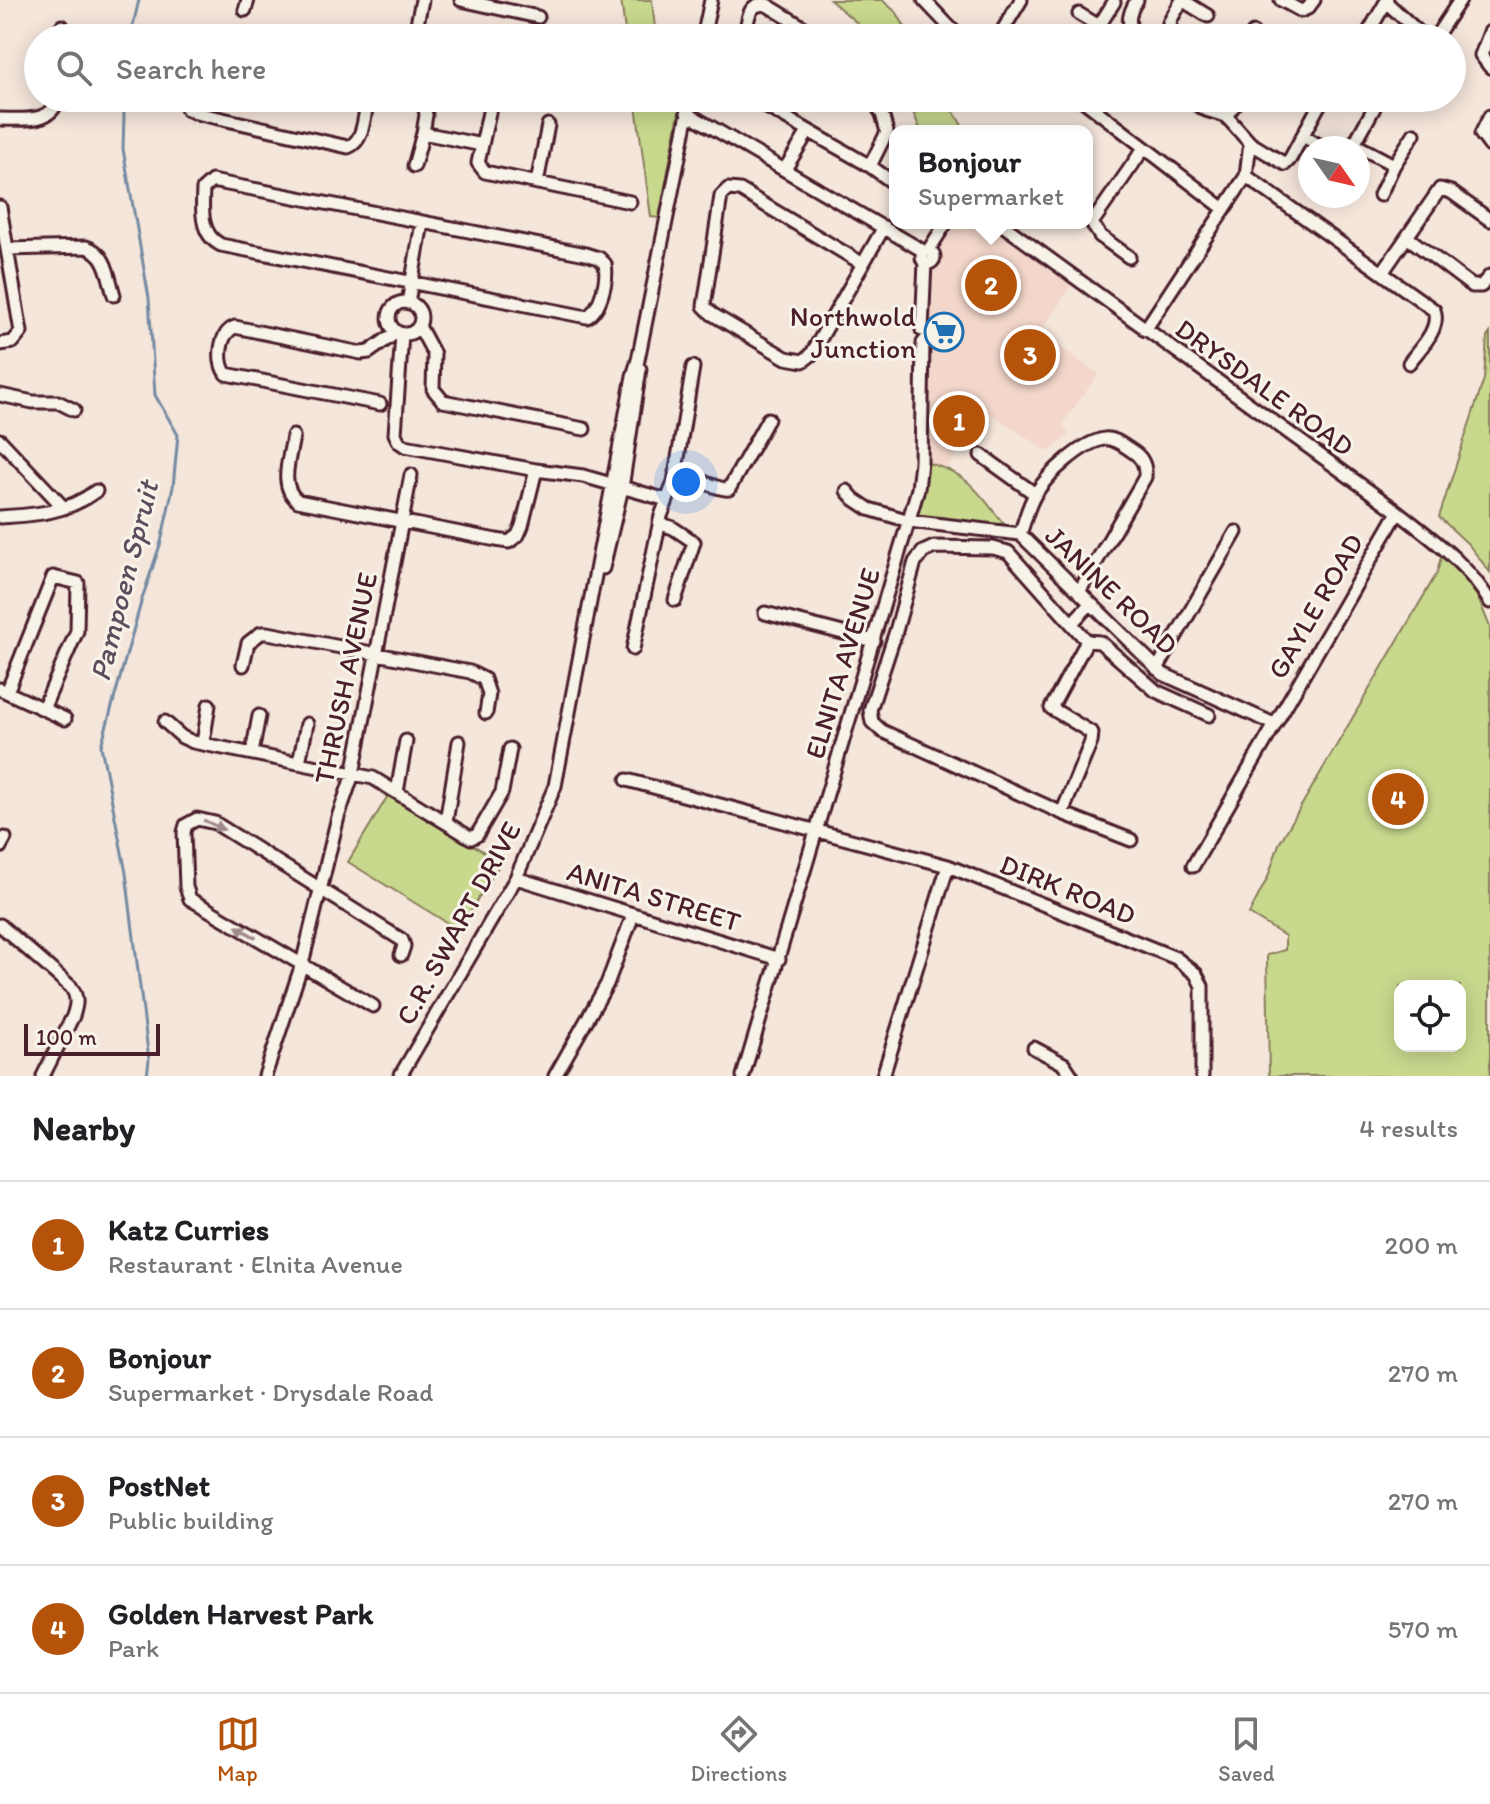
<!DOCTYPE html>
<html lang="en">
<head>
<meta charset="utf-8">
<style>
	:root { --surface:#fff; --page:#f2f2f2; --text:#202124; --muted:#757577; --line:#e0e0e0; --accent:#b45309 }
	body { margin:0; font-family:Itim,sans-serif; background:var(--page); color:var(--text) }
	.controls { position:absolute; right:24px; bottom:24px; display:grid; overflow:hidden; border-radius:16px; box-shadow:0 4px 20px #0003 }
	.controls button { width:72px; height:72px; display:grid; place-items:center; padding:0; border:0; border-bottom:2px solid var(--line); background:var(--surface); color:var(--text); font:40px sans-serif }
	.compass { position:absolute; left:1298px; top:136px; width:72px; height:72px; border-radius:50%; background:var(--surface); box-shadow:0 4px 20px #0003; rotate:124deg }
	.scale { position:absolute; left:24px; bottom:20px; width:136px; box-sizing:border-box; padding-left:8px; border:4px solid #4a1f2b; border-top:0; font-size:22px; line-height:28px; white-space:nowrap; color:#4a1f2b; -webkit-text-stroke:6px #f7f3e8; paint-order:stroke }
	.you { position:absolute; left:686px; top:482px; width:28px; height:28px; margin:-20px; border:6px solid #fff; border-radius:50%; background:#1a73e8; box-shadow:0 0 0 12px #1a73e833 }
	.badge { display:grid; place-items:center; width:52px; height:52px; border-radius:50%; background:var(--accent); color:#fff; font-size:26px; font-weight:700 }
	.pin { position:absolute; translate:-50% -50%; border:4px solid #fff; box-shadow:0 2px 8px #0006 }
	.popup { position:absolute; left:889px; top:125px; width:204px; height:104px; box-sizing:border-box; display:grid; place-content:center; border-radius:16px; background:var(--surface); filter:drop-shadow(0 2px 6px #0005); font-size:26px; white-space:nowrap; color:var(--muted) }
	.popup b { font-size:30px; color:var(--text) }
	.popup::after { content:''; position:absolute; left:50%; top:100%; margin-left:-16px; border:16px solid transparent; border-top-color:var(--surface) }
	.list { margin:0; padding:0; list-style:none }
	h2 { display:flex; justify-content:space-between; align-items:center; height:104px; margin:0; padding:0 32px; font-size:34px }
	h2 small { font-size:26px; font-weight:400; color:var(--muted) }
	.list li { display:grid; grid-template-columns:52px 1fr auto; gap:24px; align-items:center; box-sizing:border-box; height:128px; padding:0 32px; border-top:2px solid var(--line) }
	.list b { display:block; font-size:30px; white-space:nowrap }
	.list p { margin:0; font-size:26px; white-space:nowrap; color:var(--muted) }
	.list em { font-size:26px; font-style:normal; color:var(--muted) }
	.icon { flex:none; width:44px; height:44px; fill:none; stroke:currentColor; stroke-width:2; stroke-linecap:round; stroke-linejoin:round }
	.map { position:relative; flex:none; width:1490px; height:1076px; overflow:hidden }
	.search { position:absolute; background:var(--surface); box-shadow:0 4px 20px #0003; left:24px; right:24px; top:24px; height:88px; display:flex; align-items:center; gap:20px; box-sizing:border-box; padding:0 28px; border-radius:44px; color:var(--muted); font-size:30px }
	.sheet { height:616px; background:var(--surface) }
	nav { display:flex; justify-content:space-around; align-items:center; box-sizing:border-box; height:112px; border-top:2px solid var(--line); background:var(--surface); font-size:22px; color:var(--muted) }
	nav a { display:grid; justify-items:center; gap:4px }
	nav .on { color:var(--accent) }
	.map>svg:first-child { display:block }
	.built { fill:#f3d7cb }
	.green { fill:#c8d98e; stroke:#897c5c; stroke-width:2; fill-rule:evenodd }
	.lines { fill:none; stroke-linecap:round; stroke-linejoin:round }
	.stream { stroke:#748aa2; stroke-width:3 }
	.minor-casing { stroke:#4a1f2b; stroke-width:17 }
	.minor { stroke:#f7f3e8; stroke-width:11 }
	.oneway { fill:#a0898a }
	.labels { text-anchor:middle; stroke-width:6; stroke-linejoin:round; paint-order:stroke }
	.poi-label { font-size:28px; fill:#4a1f2b; stroke:#f7f3e8; text-anchor:end }
	.street-label { font-size:28px; fill:#4a1f2b; stroke:#f7f3e8 }
	.water-label { font-size:30px; font-style:italic; fill:#5c4c5c; stroke:#f7f3e8 }
</style>
</head>
<body>
<div class="map">
<svg width="1490" height="1076" viewBox="0 0 1490 1076">
	<rect width="100%" height="100%" fill="#f5e6db"/>
	<filter id="ink" filterUnits="userSpaceOnUse"><feTurbulence type="fractalNoise" baseFrequency=".0125" numOctaves="2"/><feDisplacementMap in="SourceGraphic" scale="16" xChannelSelector="R" yChannelSelector="G"/><feConvolveMatrix kernelMatrix="1 2 1 2 8 2 1 2 1" color-interpolation-filters="sRGB"/></filter>
	<g filter="url(#ink)">
		<!-- built -->
		<path class="built" d="M941,223H990L1074,282L1040,333L1099,374L1063,423L1069,435L1048,452L988,412L948,467L924,462V249Z"/>
		<!-- green -->
		<path class="green" d="M621,0H652L656,38H626Z
			M830,0H882L897,13L911,38H875Z
			M635,98H661L662,104L680,107L659,218L651,217Z
			M907,98H946L965,131H921Z
			M1490,333V572L1468,544L1439,517L1484,379L1487,337Z
			M924,462C972,473 979,495 1009,530L912,520Z
			M1442,553L1471,581L1490,627V1076H1269L1267,955L1285,950V936L1249,914L1268,877L1279,844L1437,573ZM1400,986H1460V1046H1400Z
			M389,794L501,862L459,930L348,862Z"/>
		<g class="lines">
			<!-- stream -->
			<path class="stream" d="M130,38L139,0
				M120,98L124,114L123,149L149,298L155,395L178,435L173,487L161,542L142,599L101,746L126,873L149,1060L147,1076"/>
			<defs>
				<path id="minor" d="M461,0L538,17
					M924,0L960,38
					M1137,0C1128,14 1125,26 1139,38
					M1281,0L1301,11L1308,8L1314,0
					M1387,0L1386,2L1425,38
					M245,10L248,0
					M1079,14L1099,26L1114,2
					M1490,32L1481,55L1490,67
					M1253,33V38
					M62,38V26
					M414,38L422,0
					M703,38L711,0
					M745,38C748,23 746,1 767,5L821,38
					M998,38L1021,0
					M1177,38L1169,23L1182,0L1208,16
					M1365,38L1386,2
					M1435,38L1460,0
					M184,98L187,109L196,113L348,147C365,141 364,114 368,98
					M423,98L426,115L423,133L482,145L478,163L485,172L630,202
					M751,98L870,166L887,132L882,114L872,98
					M1080,98L1223,208
					M1187,98L1206,110L1226,116L1250,143L1285,164L1290,159L1323,98
					M687,113L925,252
					M1226,116L1240,98
					M1490,116L1481,134L1490,146
					M0,119C21,119 53,124 58,98
					M1303,136L1324,148
					M1354,144L1374,108
					M482,145L491,103
					M1352,148L1354,144L1394,165L1414,134
					M414,166L423,133
					M870,166L895,184
					M785,169L808,132
					M1246,176L1434,310C1441,329 1420,348 1409,363
					M212,181L586,254L599,258L605,264C608,279 601,309 587,317L221,245C200,235 202,210 203,189Z
					M537,183L548,125
					M1380,195L1394,165
					M0,207L21,332L13,342L0,344
					M1000,223L1398,512C1432,539 1467,563 1490,602
					M1407,237L1472,286H1481L1490,276
					M7,249L86,247C107,253 108,276 114,295
					M928,251L946,223
					M922 257a6 6 0 1 1 12 0a6 6 0 1 1-12 0Z
					M1129,257L1100,236L1092,223L1144,148
					M863,264L740,190L728,189L721,196L704,306L712,314L786,358L803,361L811,355L884,227
					M1382,273L1440,189L1451,192L1490,220
					M389 318a16 16 0 1 1 32 0a16 16 0 1 1-32 0Z
					M408,303L422,223
					M419,326L434,354L433,389L443,401L584,429
					M1145,330L1246,176L1250,143
					M402,334L395,434L399,442L405,446L536,470
					M0,395L33,402H58L74,410
					M380,404L226,374C217,361 219,333 235,327L361,353L369,352L397,332
					M293,436C290,458 278,486 298,501L496,540L509,542L518,535L522,526L536,470L583,476L667,500
					M0,440L64,508
					M981,455L1035,494
					M675,472C691,475 719,491 729,489L768,419
					M847,491L854,499L869,509L909,521L1020,534L1163,674L1274,724
					M0,517C34,515 68,513 96,491
					M659,523L673,528L694,542L675,600
					M1020,534C1025,521 1028,505 1036,493C1048,474 1081,443 1104,439C1114,437 1124,446 1132,451C1142,457 1146,465 1145,477L1079,592
					M934,547L993,548L1008,552L1087,641L1051,708L1092,733L1091,742L1062,813L882,731L872,722L870,710L896,631L915,562L923,552Z
					M603,568L622,488L640,369
					M765,613L874,641
					M1072,623L1090,604
					M1087,641L1100,642L1156,691L1209,715
					M633,649L661,516L674,482L693,367
					M243,665L248,643L261,633H268L470,672L484,679L489,694L486,713
					M1157,669L1236,532
					M0,689L65,719
					M7,692L53,577L78,583L77,631L43,709
					M165,722L182,737L193,742L373,778L471,838L477,835L502,792L510,749
					M203,743L209,705
					M252,753L259,716
					M299,762L307,724
					M627,780L948,866L1176,958L1196,974L1202,986V1076
					M397,792L406,741
					M1062,813L1131,840
					M446,822L459,742
					M0,847L5,838
					M1193,866L1398,512
					M516,878L779,959
					M0,925L71,987C78,997 77,1004 73,1016L43,1076
					M373,1006L190,899L186,887L184,832L186,825L197,819L215,823L402,940L404,946L401,955
					M1034,1048L1064,1064L1072,1076
					M265,1076L302,964L338,817L353,774L411,475
					M400,1076L516,878L555,786L633,376L638,360L691,98
					M555,1076L607,984L633,915
					M743,1076L918,489L921,462L923,343L929,336L926,331L922,330L925,262
					M883,1076L948,866"/>
			</defs>
			<!-- minor casing -->
			<use href="#minor" class="minor-casing"/>
			<!-- minor -->
			<use href="#minor" class="minor"/>
		</g>
		<!-- one-way arrows -->
		<defs><path id="oneway-solid" d="M-6-.8H1V-3.2L6.5 0L1 3.2V.8H-6Z" transform="scale(2)"/></defs>
		<g class="oneway">
			<use href="#oneway-solid" transform="translate(214 825) rotate(25)"/>
			<use href="#oneway-solid" transform="translate(246 932) rotate(-150)"/>
		</g>
	</g>
	<!-- icons -->
	<defs>
		<symbol id="supermarket-ring" viewBox="-11 -11 22 22"><circle r="9.5" fill="#f7f3e8" stroke="#1f6fb2" stroke-width="1.5"/><path d="M-6-5.5h2.5l.6 2H6L4.5 2H-2.5L-4.4-4H-6ZM-1.5 3.2a1.3 1.3 0 1 0 .1 0ZM3 3.2a1.3 1.3 0 1 0 .1 0Z" fill="#1f6fb2"/></symbol>
	</defs>
	<g fill-rule="evenodd">
		<use href="#supermarket-ring" x="922" y="310" width="44" height="44"/>
	</g>
	<g class="labels">
		<!-- poi labels -->
		<g class="poi-label">
			<text x="916" y="326">Northwold<tspan x="916" dy="32">Junction</tspan></text>
		</g>
		<!-- street labels -->
		<g class="street-label">
			<text transform="translate(1265 387) rotate(36)" y="10">DRYSDALE ROAD</text>
			<text transform="translate(1112 590) rotate(44)" y="10">JANINE ROAD</text>
			<text transform="translate(1315 606) rotate(-60)" y="10">GAYLE ROAD</text>
			<text transform="translate(842 663) rotate(-73)" y="10">ELNITA AVENUE</text>
			<text transform="translate(345 678) rotate(-78)" y="10">THRUSH AVENUE</text>
			<text transform="translate(1068 889) rotate(22)" y="10">DIRK ROAD</text>
			<text transform="translate(654 896) rotate(17)" y="10">ANITA STREET</text>
			<text transform="translate(458 923) rotate(-61)" y="10">C.R. SWART DRIVE</text>
		</g>
		<!-- water labels -->
		<g class="water-label">
			<text transform="translate(124 581) rotate(-76)" y="10">Pampoen Spruit</text>
		</g>
	</g>
</svg>
<div class="controls">
<button><svg class="icon" aria-label="locate" viewBox="0 0 24 24"><circle cx="12" cy="12" r="6"/><path d="M12 2v4M12 18v4M2 12h4M18 12h4"/></svg></button>
</div>
<svg class="compass" viewBox="-18 -18 36 36"><path d="M0-13l5 13h-10z" fill="#e53935"/><path d="M0 13l5-13h-10z" fill="#757577"/></svg>
<div class="scale">100 m</div>
<div class="you"></div>
<div class="pin badge" style="left:959px;top:421px">1</div>
<div class="pin badge" style="left:991px;top:285px">2</div>
<div class="popup"><b>Bonjour</b>Supermarket</div>
<div class="pin badge" style="left:1030px;top:355px">3</div>
<div class="pin badge" style="left:1398px;top:799px">4</div>
<div class="search"><svg class="icon" aria-label="search" viewBox="0 0 24 24"><circle cx="10" cy="10" r="6"/><path d="M15 15l6 6"/></svg>Search here</div>
</div>
<section class="sheet">
<h2>Nearby<small>4 results</small></h2>
<ul class="list">
<li><span class="badge">1</span><div><b>Katz Curries</b><p>Restaurant · Elnita Avenue</p></div><em>200 m</em></li>
<li><span class="badge">2</span><div><b>Bonjour</b><p>Supermarket · Drysdale Road</p></div><em>270 m</em></li>
<li><span class="badge">3</span><div><b>PostNet</b><p>Public building</p></div><em>270 m</em></li>
<li><span class="badge">4</span><div><b>Golden Harvest Park</b><p>Park</p></div><em>570 m</em></li>
</ul>
</section>
<nav>
<a class="on"><svg class="icon" aria-label="map" viewBox="0 0 24 24"><path d="M3 6l6-2 6 2 6-2v14l-6 2-6-2-6 2zM9 4v14M15 6v14"/></svg>Map</a>
<a><svg class="icon" aria-label="directions" viewBox="0 0 24 24"><path d="M12 3l9 9-9 9-9-9zM9 14v-3h6M13 9l2 2-2 2"/></svg>Directions</a>
<a><svg class="icon" aria-label="saved" viewBox="0 0 24 24"><path d="M7 4h10v16l-5-4-5 4z"/></svg>Saved</a>
</nav>
</body>
</html>
